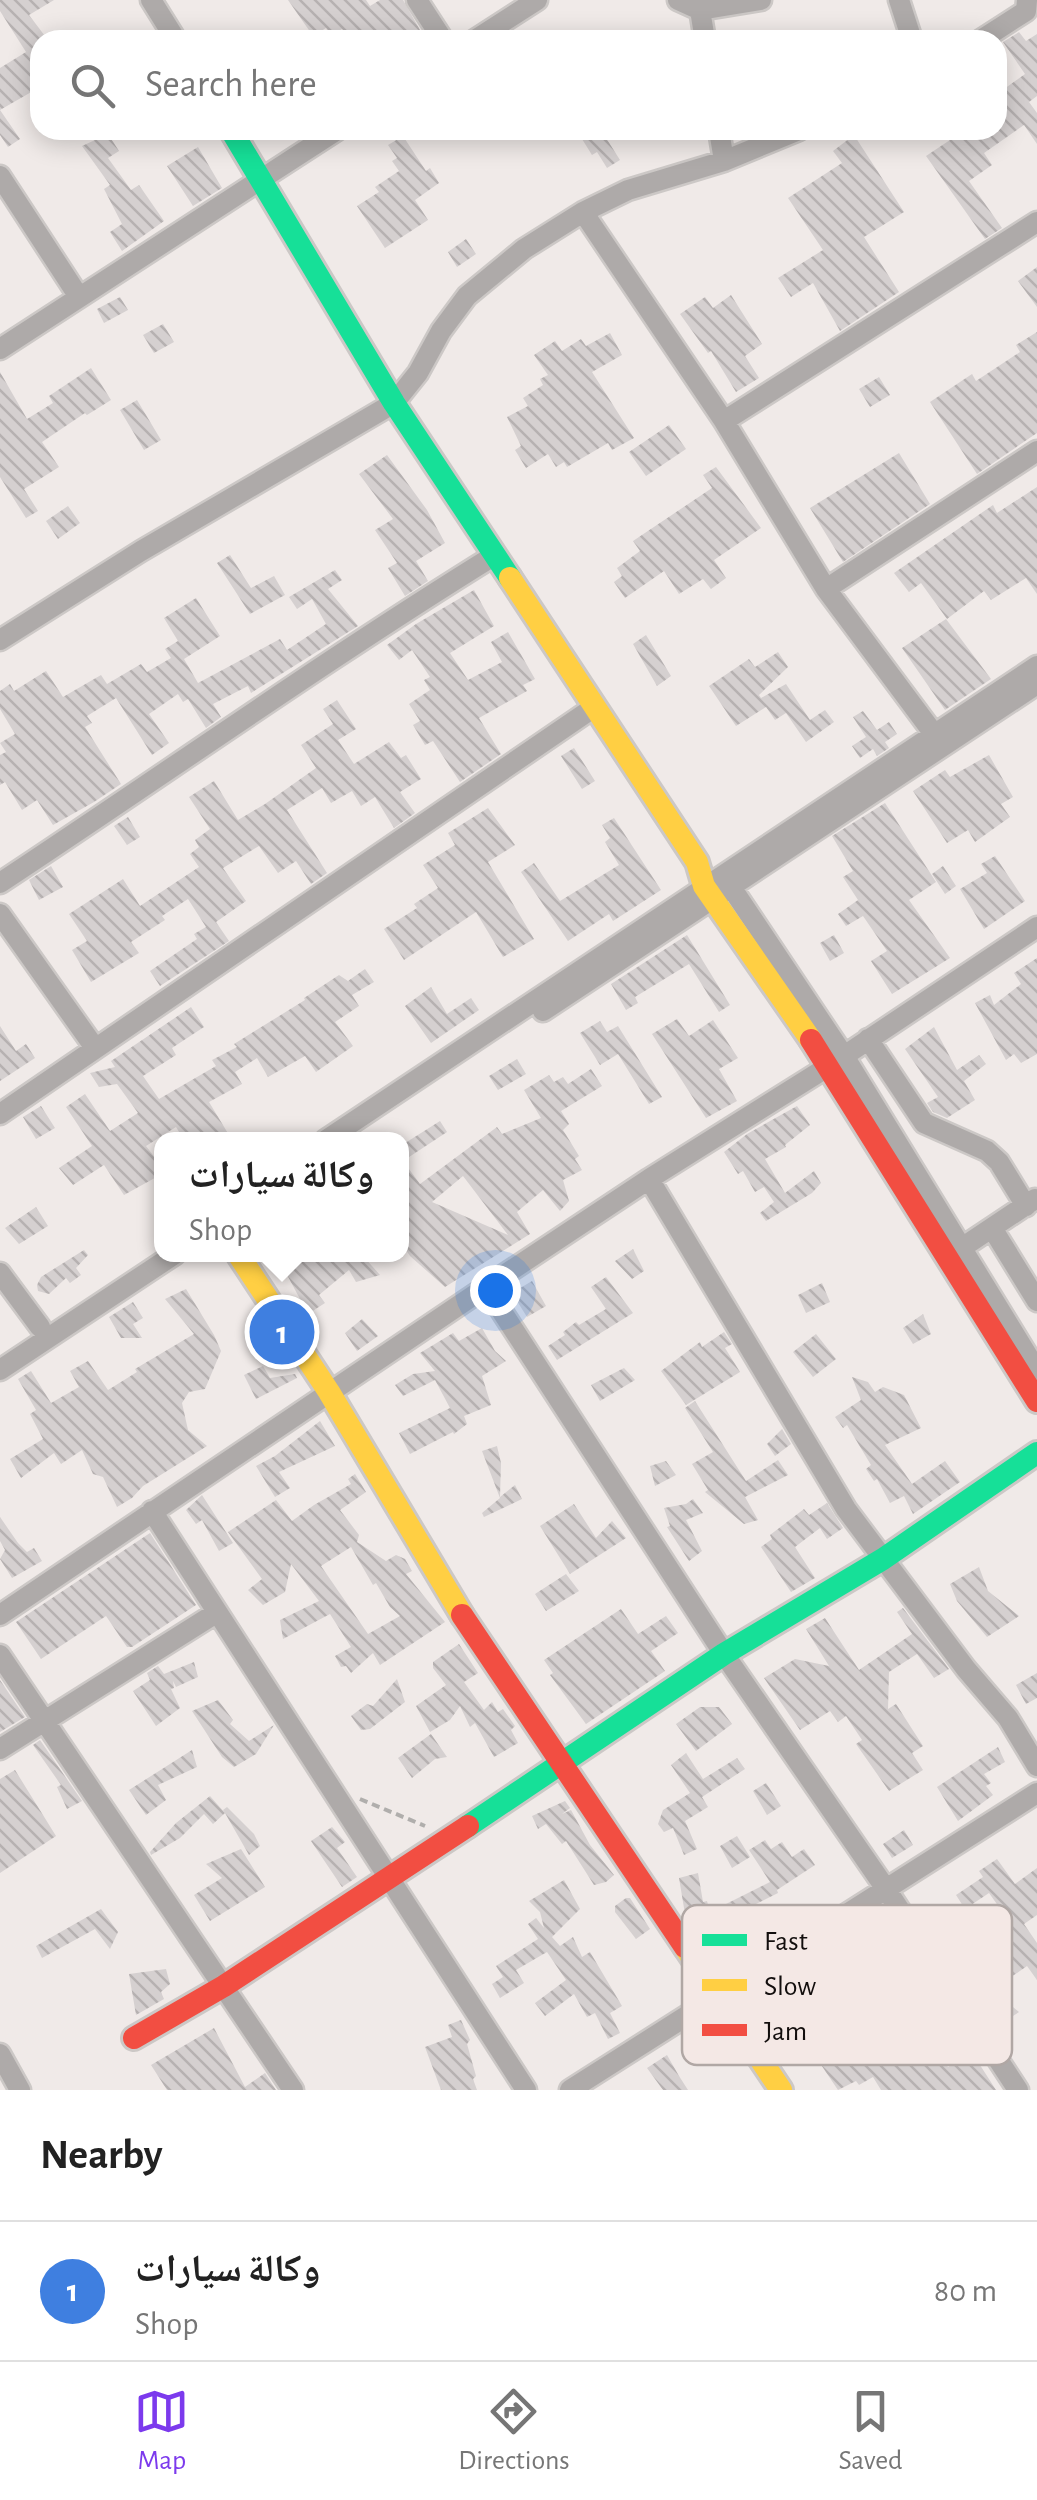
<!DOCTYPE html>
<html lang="en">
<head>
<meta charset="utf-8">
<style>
	:root { --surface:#fff; --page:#f2f2f2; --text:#222; --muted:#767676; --line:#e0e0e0; --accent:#7c3aed }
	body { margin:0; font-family:"Alegreya Sans","Noto Naskh Arabic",sans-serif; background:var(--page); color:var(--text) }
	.you { position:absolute; left:495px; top:1290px; width:35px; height:35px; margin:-25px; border:8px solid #fff; border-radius:50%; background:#1a73e8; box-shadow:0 0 0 15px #1a73e833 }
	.badge { display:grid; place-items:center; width:65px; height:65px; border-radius:50%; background:var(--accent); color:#fff; font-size:32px; font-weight:700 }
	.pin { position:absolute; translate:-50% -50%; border:5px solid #fff; box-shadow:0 2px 10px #0006 }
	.popup { position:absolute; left:154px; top:1132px; width:255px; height:130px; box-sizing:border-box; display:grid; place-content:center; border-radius:20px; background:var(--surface); filter:drop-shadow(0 2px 8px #0005); font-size:32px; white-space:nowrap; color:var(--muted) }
	.popup b { font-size:38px; color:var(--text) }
	.popup::after { content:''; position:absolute; left:50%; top:100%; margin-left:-20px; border:20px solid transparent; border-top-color:var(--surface) }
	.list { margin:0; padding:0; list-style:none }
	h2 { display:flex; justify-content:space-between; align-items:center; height:130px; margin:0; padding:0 40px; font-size:42px }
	h2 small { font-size:32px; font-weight:400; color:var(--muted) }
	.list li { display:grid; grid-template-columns:65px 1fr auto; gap:30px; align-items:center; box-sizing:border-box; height:140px; padding:0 40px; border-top:2px solid var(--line) }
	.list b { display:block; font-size:38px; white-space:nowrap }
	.list p { margin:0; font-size:32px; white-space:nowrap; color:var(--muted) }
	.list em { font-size:32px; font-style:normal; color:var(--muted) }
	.icon { flex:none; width:55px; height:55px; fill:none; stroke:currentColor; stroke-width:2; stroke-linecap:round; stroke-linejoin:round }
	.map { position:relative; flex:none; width:1037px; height:2090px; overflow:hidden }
	.search { position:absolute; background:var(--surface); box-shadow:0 5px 25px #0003; left:30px; right:30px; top:30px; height:110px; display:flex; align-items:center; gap:25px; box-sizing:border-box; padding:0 35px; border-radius:30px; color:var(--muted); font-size:38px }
	.sheet { height:270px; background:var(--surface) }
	nav { display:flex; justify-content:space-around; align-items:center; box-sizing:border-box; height:140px; border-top:2px solid var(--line); background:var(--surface); font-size:28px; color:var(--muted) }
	nav a { display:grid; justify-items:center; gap:5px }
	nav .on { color:var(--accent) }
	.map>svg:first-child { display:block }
	.building { fill:url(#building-back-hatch); fill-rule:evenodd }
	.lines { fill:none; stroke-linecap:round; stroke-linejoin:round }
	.street-casing { stroke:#ccc8c6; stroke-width:25 }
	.fast-casing { stroke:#ccc8c6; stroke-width:28 }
	.slow-casing { stroke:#ccc8c6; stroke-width:28 }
	.jam-casing { stroke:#ccc8c6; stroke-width:28 }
	.path { stroke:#b0aeac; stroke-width:4; stroke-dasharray:8 5; stroke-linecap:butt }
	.street { stroke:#aeaaa9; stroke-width:20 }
	.fast { stroke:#16e098; stroke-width:22 }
	.slow { stroke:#ffcf43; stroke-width:22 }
	.jam { stroke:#f24e42; stroke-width:22 }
	.key { fill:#f4e8e5; stroke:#b0a7a4; stroke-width:2.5 }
	.key-label { font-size:28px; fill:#120e0d }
</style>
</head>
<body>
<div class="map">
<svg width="1037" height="2090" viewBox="0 0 1037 2090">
	<defs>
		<pattern id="building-back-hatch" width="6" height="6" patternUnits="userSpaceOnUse" patternTransform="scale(2.5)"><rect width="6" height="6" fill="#d5d0d0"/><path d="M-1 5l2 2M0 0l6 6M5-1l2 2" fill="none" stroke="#b6b1b1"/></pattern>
	</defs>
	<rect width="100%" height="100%" fill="#f0eae8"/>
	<!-- building -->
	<path class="building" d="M0,0H54L29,15L48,40H40V87L0,110L20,139L8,147L0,135V68L26,52L0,11Z
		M288,0H366L370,6L380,0H403L424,37L420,40H349L342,29L331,36L326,28L313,36Z
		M1019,32L1026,41L1037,34V96L1029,102L1037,113V144L1024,125L984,153L992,165L969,181L1002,228L985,239L926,156L965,130L973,137L983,130H997V94L1025,74L1003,42Z
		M596,130H601L620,160L607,168L597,152L592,155L582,139Z
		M108,134L119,151L108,158L131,190L139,185L164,221L122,251L110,232L122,224L104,189L110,185L82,146Z
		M854,135L904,212L864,237L899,292L840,331L813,283L791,297L778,278L823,250L788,198L842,163L833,151Z
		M403,136L426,171L430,168L439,183L415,200L428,220L385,248L357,206L379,192L375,187L399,171L392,161L397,158L388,145Z
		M198,147L222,188L193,206L167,166Z
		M466,239L476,254L457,267L448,252Z
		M1037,267V307L1018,281Z
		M731,295L762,344L745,356L759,378L736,392L711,351L708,353L680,314L705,297L713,308Z
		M120,297L128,310L104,323L97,309Z
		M163,324L174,342L154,353L143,335Z
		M1037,332V433L977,474L930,402L972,374L976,381L1020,352L1016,345Z
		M610,333L622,355L592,372L634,438L612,450L608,443L567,467L564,462L556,467L548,454L526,468L515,450L521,446L507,417L528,406L523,398L543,385L540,379L548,375L534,355L555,341L562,351L581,339L586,346Z
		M91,368L111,400L87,415L85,413L42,442L59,467L24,489L38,511L26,518L0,477V372L27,419L53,403L49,396Z
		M879,377L890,395L870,407L859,389Z
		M137,400L161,440L144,450L120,410Z
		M669,425L686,449L646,476L629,452Z
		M899,453L930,504L843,562L810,508Z
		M387,455L427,510L445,543L416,561L428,581L405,596L388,568L397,563L375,530L393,519L359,474Z
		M716,467L761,528L714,560L726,578L711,589L703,579L679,594L664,571L625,598L614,582L622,576L617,568L640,551L633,541L712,488L703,475Z
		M1037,487V594L1026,578L991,600L984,591L947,619L921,583L909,592L894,573L993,505L997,513Z
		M68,506L80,523L58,539L46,521Z
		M230,555L251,588L274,576L285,595L250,614L217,563Z
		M335,570L342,580L328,589L358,626L251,693L248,686L213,704L221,717L206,728L188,699L183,702L178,694L149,714L169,743L152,755L116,698L87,716L92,723L85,727L121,784L94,802L53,825L37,800L22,810L5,782L0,785V755L6,752L0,743L15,734L0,709V691L10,684L14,691L46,671L63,697L101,675L107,684L141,664L147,672L171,658L165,649L178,641L164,618L196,598L220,636L184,659L198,683L280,639L287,650L326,624L312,599L297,609L289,597Z
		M474,590L494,626L450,653L468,680L502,662L491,642L508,632L535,679L523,685L527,691L479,718L501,754L460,782L433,741L425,745L413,725L420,721L409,704L430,690L424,680L430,677L412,650L399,660L387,645L416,624Z
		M946,619L991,679L945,710L902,648Z
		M646,635L671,676L657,686L633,644Z
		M778,652L788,667L759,695L761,698L786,684L810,720L825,710L834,722L806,742L786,713L775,720L766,707L736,726L709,686L749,659L755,667Z
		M337,700L356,729L338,740L354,764L389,742L401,758L406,755L421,779L400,792L415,813L394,828L375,797L361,806L352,791L331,803L322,788L287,810L327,873L311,884L296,861L278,873L259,846L223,868L246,901L216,922L229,941L160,986L150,971L197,939L194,934L206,927L188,899L162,916L165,920L131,942L139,953L91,982L72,950L87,941L69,914L123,879L140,906L199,867L190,854L199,847L195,840L210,829L189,797L214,781L238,820L265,804L316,768L301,745L333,724L323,709Z
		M863,711L877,730L889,722L897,734L885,742L889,748L877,756L873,749L860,758L852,746L866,737L853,717Z
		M574,748L595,781L582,789L561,756Z
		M989,755L1013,797L1001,804L1010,817L975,842L968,830L947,843L913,791L945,770L950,777Z
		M885,803L936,882L909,900L950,958L892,994L871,961L887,951L863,916L846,926L838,914L858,900L843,877L853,871L832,836Z
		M488,808L515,845L488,862L534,939L503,957L476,912L404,960L384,929L417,908L414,904L438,888L423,865L455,845L448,833Z
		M128,817L140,837L127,845L114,826Z
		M614,818L661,890L613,921L609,914L568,941L521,872L534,863L560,901L619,865L605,842L610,838L602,825Z
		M995,856L1025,901L984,929L960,889L987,873L981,864Z
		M51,866L63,887L39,900L29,880Z
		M943,866L956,886L945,894L932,874Z
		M687,935L730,1005L719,1012L689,964L635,997L638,1003L626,1010L611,984Z
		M834,935L844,953L830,961L820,943Z
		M1037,958V1054L1021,1063L1014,1054L1006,1060L975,1003L990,995L994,1005L1021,984L1014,973Z
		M365,969L374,982L352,995L359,1006L335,1022L353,1046L316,1072L305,1056L268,1077L257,1058L235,1072L242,1084L209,1102L232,1140H184L176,1127L146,1146L162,1167V1174L124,1195L104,1165L73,1185L59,1168L92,1146L66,1107L85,1094L110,1131L138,1113L117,1084L99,1087L90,1073L115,1067L111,1061L191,1007L204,1027L172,1048L176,1055L143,1076L159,1099L216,1066L212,1060L237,1047L234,1044L305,1000L304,998L339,975L348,981Z
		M431,987L447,1014L471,998L479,1010L431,1043L405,1006Z
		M677,1019L689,1036L713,1020L738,1058L719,1069L737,1101L706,1118L652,1034Z
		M600,1021L607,1032L618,1026L662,1097L649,1104L618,1054L600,1065L580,1033Z
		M0,1026L16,1051L26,1044L35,1058L0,1081Z
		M934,1027L957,1070L979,1055L986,1064L964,1081L975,1100L947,1118L933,1112L927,1103L938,1097L905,1049Z
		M517,1059L526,1074L498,1090L489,1076Z
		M591,1069L602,1086L561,1111L569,1124L563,1130L579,1156L575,1159L582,1170L563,1180L569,1201L560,1211L543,1190L517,1212L530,1234L445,1287L410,1256L402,1244V1145L440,1121L447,1132L403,1161L420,1184L497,1127L502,1134L541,1118L524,1090L549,1075L554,1082L563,1077L568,1084ZM463,1176L508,1235L432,1202Z
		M41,1106L55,1128L36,1139L23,1117Z
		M797,1106L810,1125L785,1145L786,1147L765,1159L785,1193L814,1171L821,1183L812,1193L766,1221L760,1213L774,1202L764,1187L755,1192L743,1171L738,1174L724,1152L747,1134Z
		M36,1207L48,1226L19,1244L5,1228Z
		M633,1249L644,1271L632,1279L615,1261Z
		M84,1250L88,1255L76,1268L81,1275L70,1283L66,1278L49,1294L38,1291L37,1285L41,1277Z
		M272,1254H290L297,1264L310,1254H366L364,1257L380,1275L356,1282L349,1270L319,1295L325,1303L308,1314L285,1271Z
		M606,1277L633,1313L557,1360L548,1346L565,1335L563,1332L576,1322L579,1325L606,1309L591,1287Z
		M532,1281L546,1306L527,1317L512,1293Z
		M822,1283L830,1302L806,1313L798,1295Z
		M186,1289L214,1335L221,1351L205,1389L189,1392L182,1403L188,1430L207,1446L143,1486L132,1498L117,1507L103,1477L93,1474L82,1450L61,1464L54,1453L21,1478L10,1459L43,1439L30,1414L36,1410L18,1379L31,1371L51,1403L79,1387L70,1371L88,1361L108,1390L137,1372L135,1369L194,1334L165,1299Z
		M133,1302L143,1318L133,1324L142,1338H121L109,1317Z
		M923,1314L931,1334L913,1344L903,1328Z
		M362,1319L378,1336L357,1351L345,1333Z
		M482,1328L495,1351L506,1361L482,1376L491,1405L464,1416L467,1424L454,1434L453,1432L410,1454L399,1433L450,1408L435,1380L403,1396L395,1385L413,1374L435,1371L420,1353L453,1333L459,1341Z
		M724,1332L732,1344L725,1348L740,1372L686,1405L661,1371L700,1342L702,1347Z
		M816,1334L836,1359L813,1377L793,1352Z
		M263,1366L270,1378L295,1374L297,1378L256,1399L244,1375Z
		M624,1368L635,1380L600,1401L591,1385Z
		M852,1377L868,1382L875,1392L883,1387L904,1395L921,1428L885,1445L912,1484L945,1461L960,1482L913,1514L904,1496L890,1503L877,1479L874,1481L866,1469L871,1465L847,1425L843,1428L835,1417L861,1400Z
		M695,1401L746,1481L778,1460L788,1475L745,1497L758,1520L744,1524L705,1492L708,1490L692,1464L713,1452L685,1408Z
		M320,1421L335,1446L279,1472L290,1488L275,1497L256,1466L275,1456Z
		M782,1429L791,1444L775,1456L767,1444Z
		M497,1446L501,1463L500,1497L515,1485L522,1499L484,1517L482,1513L500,1498L482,1451Z
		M666,1461L676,1475L655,1486L650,1466Z
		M355,1474L366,1492L340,1510L359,1535L357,1542L386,1561L396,1555L405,1559L412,1571L406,1574L445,1622L380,1665L373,1653L351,1673L346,1666L341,1667L335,1656L351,1647L330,1614L283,1639L280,1620L319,1601L291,1564L285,1592L263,1605L248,1590L262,1579L228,1532L276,1500L292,1521L314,1505L351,1484L348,1479ZM351,1547L373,1585L376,1583L390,1607L400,1616L368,1634L321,1566Z
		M202,1495L233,1543L219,1551L202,1520L196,1524L186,1510Z
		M693,1499L703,1513L686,1520L702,1551L689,1561L667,1527L670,1526L664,1508L686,1504Z
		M827,1503L843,1528L827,1539L820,1528L795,1547L815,1578L791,1592L761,1547L772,1539L770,1535L804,1509L809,1515Z
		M574,1504L596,1538L612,1521L626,1538L570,1574L540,1526Z
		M0,1517L18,1543L27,1552L34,1548L42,1561L12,1578L0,1559L5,1550L0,1541Z
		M150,1533L196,1605L132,1647H127L106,1616L41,1659L16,1622Z
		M979,1567L988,1591L1019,1616L987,1637L957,1601L950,1584Z
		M566,1574L579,1591L546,1611L535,1594Z
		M903,1608L949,1669L934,1678L917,1654L889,1672L888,1709L896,1704L923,1746L912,1753L923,1770L889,1791L856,1744L862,1740L846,1716L838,1722L830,1711L800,1730L764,1678L795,1659L829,1666L806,1629L825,1618L859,1670L912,1634L897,1612Z
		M621,1609L638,1634L666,1616L678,1633L651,1651L665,1671L586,1724L550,1675L553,1673L544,1660Z
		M459,1644L478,1673L464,1682L484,1710L492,1702L498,1712L503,1709L515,1726L511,1730L518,1743L494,1757L475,1723L470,1727L460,1706L450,1720L430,1732L416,1706L446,1685L433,1668V1662Z
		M194,1662L198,1677L176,1687L173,1681L174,1688L171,1689L180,1708L156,1726L133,1691L150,1680L147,1673L158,1666L164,1674Z
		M1037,1673V1698L1026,1704L1016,1685Z
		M397,1679L405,1702L370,1729L361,1730L351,1716L367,1704L373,1706Z
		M0,1680L25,1717L0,1732Z
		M218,1700L233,1720L230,1724L249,1741L274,1725L256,1754L234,1767L222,1757L192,1711Z
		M700,1707H719L732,1724L696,1751L676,1724Z
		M431,1734L447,1757L435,1759L412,1778L398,1758Z
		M40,1740L82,1801L67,1809L57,1787L61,1785L33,1745Z
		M998,1747L1005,1762L984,1774L991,1783L986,1786L993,1795L958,1821L937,1787Z
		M192,1750L197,1767L158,1785L166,1800L146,1815L129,1790Z
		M686,1753L703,1779L737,1758L745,1769L702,1797L708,1807L685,1821L697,1849L684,1855L673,1828L664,1832L658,1824L663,1810L690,1793L671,1765Z
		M15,1770L56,1836L0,1873V1779Z
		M766,1783L781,1806L767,1815L753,1791Z
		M210,1796L225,1813L223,1810L227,1807L254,1834L260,1846L249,1855L225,1813L213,1824L204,1814L180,1838L151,1855L150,1852L176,1823Z
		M565,1801L570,1808L562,1814L571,1810L590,1845L614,1875L606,1882L594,1885L566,1841L562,1844L546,1824L538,1829L532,1816Z
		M332,1827L345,1842L337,1848L357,1877L342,1887L311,1841Z
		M904,1830L913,1845L892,1858L883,1844Z
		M737,1836L750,1857L732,1868L720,1846Z
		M765,1840L771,1849L782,1842L792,1857L804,1849L815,1865L777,1890L778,1893L718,1923L735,1956L719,1964L685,1914L679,1878L698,1873L703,1902L707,1901L710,1912L770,1882L749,1850Z
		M241,1849L265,1887L210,1921L194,1895L222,1878L206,1864Z
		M997,1859L1015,1884L1037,1868V1915L1024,1924L1037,1943V1980L1027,1966L1004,1982L982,1950L992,1943L987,1936L1009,1921L989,1893L965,1909L956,1895L983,1877L979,1871Z
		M564,1880L580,1909L552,1937L560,1946L573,1937L582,1957L590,1952L622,2006L610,2013L620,2033L608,2039L595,2013L587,2017L574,1994L545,2016L535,2003L566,1980L547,1952L516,1970L524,1983L500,1998L492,1984L503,1977L496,1966L538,1939L528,1924L536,1918L544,1928L540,1912L529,1901Z
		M626,1898H630L650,1929L636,1939L615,1912V1906Z
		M101,1909L118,1932L110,1949L95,1929L42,1958L36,1946Z
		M822,1955L833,1971L839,1968L843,1975L857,1966L876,1995L890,1985L917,1991L868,2025L889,2059L928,2035L948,2067L971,2051L996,2090H881L873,2077L859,2085L856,2081L838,2090L803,2038L795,2043L787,2031L803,2021L796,2010L822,1995L820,1992L826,1989L809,1963ZM840,2010L855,2032L831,2047L817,2025Z
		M166,1969L170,1984L161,1992L164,1999L136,2015L129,1974Z
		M994,1991L1019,2012L996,2027L979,2001Z
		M461,2020L470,2040L467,2044L476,2076L473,2079L477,2090H441L425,2047L452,2037L448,2025Z
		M214,2028L245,2087L265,2073L276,2090H167L151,2065Z
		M667,2055L679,2076L688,2090H663L647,2068Z"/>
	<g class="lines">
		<defs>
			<path id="street" d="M151,0L176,40
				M417,0L443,40
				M678,0L700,10L705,40
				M899,0L912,40
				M700,10L761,0
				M475,40L537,0
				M981,40L1026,11L1027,0
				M719,130L724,161
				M0,176L79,297
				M583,212L724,421L826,589L934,734
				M0,349L337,130
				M724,421L1037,222
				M826,589L1037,451
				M0,640L141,551L394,403L418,373L441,331L467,296L524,249L583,212L628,190L724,161L799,130
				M725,878L844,1056L1037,1371
				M0,883C165,774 327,659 495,555
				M0,914L95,1048
				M543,1011L1037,684
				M868,1039L924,1123L987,1151L999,1162L1026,1206
				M844,1056L1037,927
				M0,1114L593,708
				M326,1140L1037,666
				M649,1179L846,1509L966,1669L1008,1718L1037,1766
				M992,1228L1037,1301
				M960,1249L1035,1199
				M0,1273L40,1327
				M486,1287L724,1654L886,1889L1018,2090
				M0,1370L175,1254
				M152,1511L526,2090
				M0,1615L486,1287L649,1179L829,1066
				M0,1655L293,2090
				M0,1749L216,1613
				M0,2054L20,2090
				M570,2090L1037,1793"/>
			<path id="fast" d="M231,130L394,403L510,578
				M468,1826L724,1654L883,1559L1037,1453"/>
			<path id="slow" d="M510,578L697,862L704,886L811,1040
				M238,1254L329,1392L462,1615
				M685,1947L781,2090"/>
			<path id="jam" d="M811,1040L1037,1401
				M462,1615L685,1947
				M134,2038L224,1986L468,1826"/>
		</defs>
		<!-- street casing -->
		<use href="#street" class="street-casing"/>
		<!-- fast casing -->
		<use href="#fast" class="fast-casing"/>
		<!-- slow casing -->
		<use href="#slow" class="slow-casing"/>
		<!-- jam casing -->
		<use href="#jam" class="jam-casing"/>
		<!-- path -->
		<path class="path" d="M360,1799L425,1826"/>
		<!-- street -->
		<use href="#street" class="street"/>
		<!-- fast -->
		<use href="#fast" class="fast"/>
		<!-- slow -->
		<use href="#slow" class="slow"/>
		<!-- jam -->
		<use href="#jam" class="jam"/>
	</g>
	<!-- legend -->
	<rect x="682" y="1905" width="330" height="160" rx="15" class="key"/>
	<rect x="702" y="1934" width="45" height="12" fill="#16e098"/>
	<rect x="702" y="1979" width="45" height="12" fill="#ffcf43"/>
	<rect x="702" y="2024" width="45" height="12" fill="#f24e42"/>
	<g class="key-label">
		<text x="764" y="1950">Fast</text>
		<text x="764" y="1995">Slow</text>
		<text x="764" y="2040">Jam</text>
	</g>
</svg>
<div class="you"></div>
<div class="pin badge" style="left:282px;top:1332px;background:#3f7fe0">1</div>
<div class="popup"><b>وكالة سيارات</b>Shop</div>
<div class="search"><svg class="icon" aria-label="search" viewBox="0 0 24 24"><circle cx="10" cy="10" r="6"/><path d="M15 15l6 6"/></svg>Search here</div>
</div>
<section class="sheet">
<h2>Nearby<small></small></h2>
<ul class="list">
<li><span class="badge" style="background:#3f7fe0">1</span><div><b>وكالة سيارات</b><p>Shop</p></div><em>80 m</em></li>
</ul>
</section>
<nav>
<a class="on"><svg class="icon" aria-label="map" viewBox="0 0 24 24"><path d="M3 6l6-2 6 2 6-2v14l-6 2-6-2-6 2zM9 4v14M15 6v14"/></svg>Map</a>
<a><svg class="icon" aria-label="directions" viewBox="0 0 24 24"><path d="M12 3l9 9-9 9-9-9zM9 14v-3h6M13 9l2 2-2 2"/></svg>Directions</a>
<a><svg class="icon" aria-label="saved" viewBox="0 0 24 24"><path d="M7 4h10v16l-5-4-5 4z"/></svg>Saved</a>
</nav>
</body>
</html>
